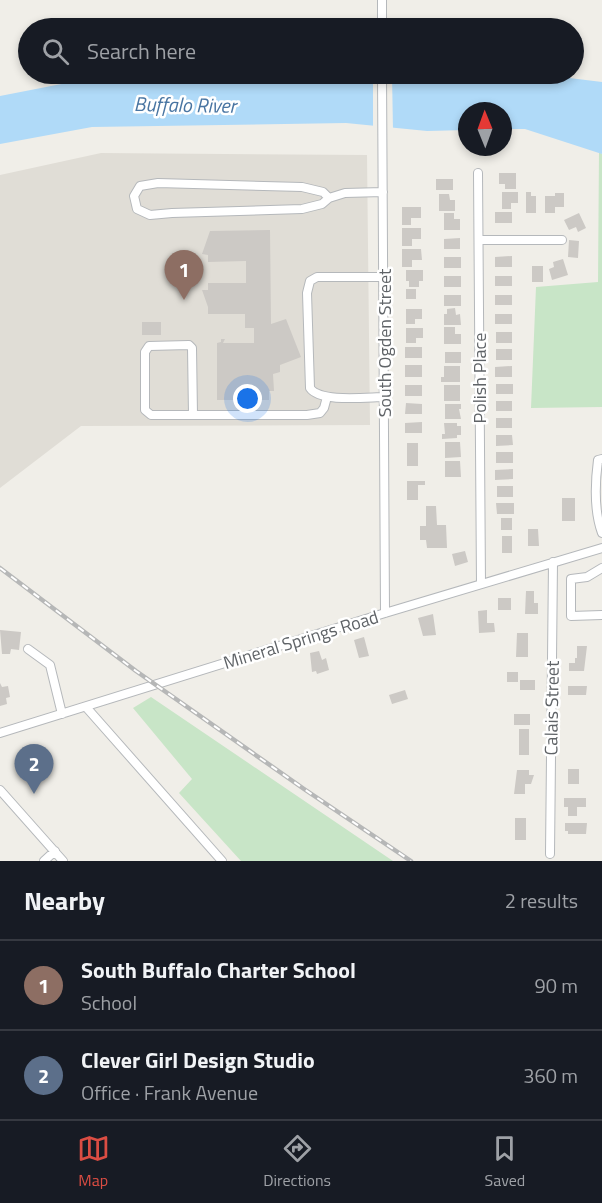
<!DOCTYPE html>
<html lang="en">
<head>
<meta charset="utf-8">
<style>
	:root { --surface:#171b24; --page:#242831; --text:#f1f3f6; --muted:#9ea1a6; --line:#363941; --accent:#db4d43 }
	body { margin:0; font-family:"Titillium Web",sans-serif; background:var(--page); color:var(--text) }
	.compass { position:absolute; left:458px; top:102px; width:54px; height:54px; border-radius:50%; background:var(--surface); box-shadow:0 3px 9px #0003; rotate:359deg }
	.you { position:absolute; left:248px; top:399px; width:21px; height:21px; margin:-15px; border:4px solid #fff; border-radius:50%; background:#1a73e8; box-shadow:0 0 0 9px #1a73e833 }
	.badge { display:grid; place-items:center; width:39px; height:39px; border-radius:50%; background:var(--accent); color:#fff; font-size:20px; font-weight:700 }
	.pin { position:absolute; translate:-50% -50px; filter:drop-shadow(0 2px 3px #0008) }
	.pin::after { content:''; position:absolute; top:32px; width:21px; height:18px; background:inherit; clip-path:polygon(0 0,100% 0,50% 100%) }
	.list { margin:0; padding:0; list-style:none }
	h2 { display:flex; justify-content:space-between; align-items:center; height:78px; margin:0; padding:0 24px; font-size:26px }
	h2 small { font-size:20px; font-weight:400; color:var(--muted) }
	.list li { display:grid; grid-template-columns:39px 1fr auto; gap:18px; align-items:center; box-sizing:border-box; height:90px; padding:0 24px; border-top:2px solid var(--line) }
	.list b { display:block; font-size:22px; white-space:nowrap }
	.list p { margin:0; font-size:20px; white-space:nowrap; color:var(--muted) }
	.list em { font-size:20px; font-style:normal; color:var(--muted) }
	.icon { flex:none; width:33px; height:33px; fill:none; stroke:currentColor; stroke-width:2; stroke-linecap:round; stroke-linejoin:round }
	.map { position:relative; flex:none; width:602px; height:861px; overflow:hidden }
	.search { position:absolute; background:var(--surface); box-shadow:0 3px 9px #0003; left:18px; right:18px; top:18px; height:66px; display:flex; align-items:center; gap:15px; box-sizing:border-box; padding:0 21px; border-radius:33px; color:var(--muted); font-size:22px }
	.sheet { height:258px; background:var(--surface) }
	nav { display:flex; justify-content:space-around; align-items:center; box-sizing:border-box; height:84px; border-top:2px solid var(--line); background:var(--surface); font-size:16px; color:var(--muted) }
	nav a { display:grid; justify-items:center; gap:3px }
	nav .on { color:var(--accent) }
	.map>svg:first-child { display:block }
	.education { fill:#e0ddd6 }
	.green { fill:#c8e5c7 }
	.water { fill:#b0daf8 }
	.pier { fill:#f0eee8 }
	.building { fill:#ccc9c5 }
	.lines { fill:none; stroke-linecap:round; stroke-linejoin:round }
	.minor-casing { stroke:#b5b8bb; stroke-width:10 }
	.minor { stroke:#fff; stroke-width:8 }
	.rail-casing { stroke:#b6b7b7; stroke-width:4.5 }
	.rail { stroke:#fff; stroke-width:2; stroke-dasharray:7; stroke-linecap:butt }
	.labels { text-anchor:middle; stroke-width:5; stroke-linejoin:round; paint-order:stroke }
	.street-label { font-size:18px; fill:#5f6367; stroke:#fff }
	.water-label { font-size:20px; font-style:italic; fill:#4975a2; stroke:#fff }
</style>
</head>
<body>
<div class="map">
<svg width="602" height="861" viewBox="0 0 602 861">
	<rect width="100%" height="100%" fill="#f0eee8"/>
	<!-- education -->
	<path class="education" d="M101,153L367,155L370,425L81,426L0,488V175Z"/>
	<!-- green -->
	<path class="green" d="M599,152L602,154V407L531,408L536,287L598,282Z
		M151,697L393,861H241L179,793L192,779L133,708Z"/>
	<!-- water -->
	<path class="water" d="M229,74H537L602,82V154L525,129H503V111H467V130L427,131L346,123L92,127L0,144V96L87,79Z"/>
	<!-- pier -->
	<path class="pier" d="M373,74H392L393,131L373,129Z"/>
	<!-- building -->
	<path class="building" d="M499,173H516V189H505V184H499Z
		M436,179H453V190H436Z
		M502,192H518V203H511V209H502Z
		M526,192H531V196H536V213H526Z
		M555,193H564V207H555V213H545V196H555Z
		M439,194H449L450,200H455V211H439Z
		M402,207H421V218H411V225H402Z
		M495,212H512V223H495Z
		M444,213H454V219H460V230H444Z
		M579,213L586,228L578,232L576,227L569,230L564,220Z
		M402,228H421V239H412V246H402Z
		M270,230L271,324L286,319L301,357L280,365V372L273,374L274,391H269V400H217V343L221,342V339H225L223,343H254V328H245V314H208V307L202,290H208V283H246V261L208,262V255L202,254L210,231Z
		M460,238V249H444V239Z
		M569,240L579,241L578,258L568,257Z
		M402,249H421L422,260H412V267H402Z
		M512,256V267H495V257Z
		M444,257H461V268H444Z
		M563,259L568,275L552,280L549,269L554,267L553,262Z
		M532,266H543V282H532Z
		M406,270H423V281H419V287H409V281H406Z
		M444,276H461V287H444Z
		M495,276H512V286H495Z
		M406,289H416V299H406Z
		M444,295H461V306H444Z
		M495,295H512V305H495Z
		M455,308L456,315L460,314L461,325H444V314H447V309Z
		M406,309H422V319H415V324H406Z
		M495,314H512V324H495Z
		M142,322H161V335H142Z
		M444,327H455V334H461V344H444Z
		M406,328H423V338H416V343H406Z
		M496,332H512V343H496Z
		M405,347H422V358H405Z
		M496,349H512V360H496Z
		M445,352H461V363H445Z
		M405,365H422V377H405Z
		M444,366H460V382H441V377H444Z
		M512,366V377H495V367Z
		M496,384H513V394H496Z
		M405,385H422V396H405Z
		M444,385H460V401H444Z
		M496,401H512V411H496Z
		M406,403L422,404V414H405Z
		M445,404H461V409H459L461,419H445Z
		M496,418H512V428H496Z
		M422,422V433H405V423Z
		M444,423H457V426H461V435H457V438L442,439V434H445Z
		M496,435H512L513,445L496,446Z
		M445,442H460L461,457L445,458Z
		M407,443H418V466H407Z
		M496,452H513V463H496Z
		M445,461H460L461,477H445Z
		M513,469V479L495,480V470Z
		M407,481H425V485H418V500H407Z
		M497,486H513V497H497Z
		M562,498H575V521H562Z
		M496,503H514V514H497Z
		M426,506H436L437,525H446L447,548H427L426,540H420V526H426Z
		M501,518H512V530H501Z
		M528,529H538L539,546H528Z
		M502,536H512V553H502Z
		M465,551L468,562L455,566L452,554Z
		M526,591H534V603H538V614H525Z
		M498,598H511V610H498Z
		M487,610V623H494L495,632L479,633L478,611Z
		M433,614L436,635L423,636L418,618Z
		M0,630L21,632L19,650L11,649L10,654H2Z
		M517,633H528V657H516Z
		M364,637L369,656L359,658L354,640Z
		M577,646H587L584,671H569V663H575V658H577Z
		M319,651L322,660L326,658L329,670L317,674L316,671L312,672L310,653Z
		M507,672H518V682H507Z
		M520,680H535V690H520Z
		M0,683L2,687L8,686L10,697L6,698L7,704L0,706Z
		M568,686H587L586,695H568Z
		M405,690L408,699L392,704L389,695Z
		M514,714H530V725H514Z
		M519,729H529V755H519Z
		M568,769H579V784H568Z
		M517,770H529V775H534L531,784H525V794H514Z
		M564,798H586V807H577V816H568V807H564Z
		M515,818H526V840H515Z
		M565,823H587L586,834H568V831H565Z"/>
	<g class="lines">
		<defs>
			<path id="minor" d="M382,28V0
				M382,74L385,613
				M478,173L481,584
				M329,198L323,192L302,187L158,183L140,186L134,196L137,209L150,215L172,213L302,209L322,204L329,198L345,193L383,192
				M479,240H562
				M384,277H317L310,281L307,293L310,388C320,403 368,397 385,397
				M193,415L192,348L189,345L149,346L145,352V410L151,415H307L320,413L324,408L327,397
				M602,459L598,460C595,483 594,511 602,533
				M602,568L587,577L571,579V616L602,615
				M28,649L50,665L62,714
				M86,707L222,861
				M0,733L385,613L602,548
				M0,790L63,861
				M550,854L553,562
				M44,861L55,851"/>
		</defs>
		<!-- minor casing -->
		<use href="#minor" class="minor-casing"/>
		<!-- minor -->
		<use href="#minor" class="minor"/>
		<defs>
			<path id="rail" d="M0,568L136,671L304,789L411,861"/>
		</defs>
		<!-- rail casing -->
		<use href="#rail" class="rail-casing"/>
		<!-- rail -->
		<use href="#rail" class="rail"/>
	</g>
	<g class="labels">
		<!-- street labels -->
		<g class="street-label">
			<text transform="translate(385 343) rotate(-90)" y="6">South Ogden Street</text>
			<text transform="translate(480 378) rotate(-90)" y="6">Polish Place</text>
			<text transform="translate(301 640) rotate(-17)" y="6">Mineral Springs Road</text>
			<text transform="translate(552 708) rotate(-89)" y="6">Calais Street</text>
		</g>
		<!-- water labels -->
		<g class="water-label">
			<text transform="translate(185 105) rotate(1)" y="7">Buffalo River</text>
		</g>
	</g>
</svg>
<svg class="compass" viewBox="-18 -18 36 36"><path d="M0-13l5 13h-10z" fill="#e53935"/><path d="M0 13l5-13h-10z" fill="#9ea1a6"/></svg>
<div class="you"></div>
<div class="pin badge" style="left:184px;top:300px;background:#8d6e63">1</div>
<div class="pin badge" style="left:34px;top:794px;background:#5c6f8a">2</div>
<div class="search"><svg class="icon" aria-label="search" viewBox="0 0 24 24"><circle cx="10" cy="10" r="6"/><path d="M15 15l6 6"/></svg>Search here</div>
</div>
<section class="sheet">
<h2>Nearby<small>2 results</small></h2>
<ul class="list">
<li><span class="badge" style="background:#8d6e63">1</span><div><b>South Buffalo Charter School</b><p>School</p></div><em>90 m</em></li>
<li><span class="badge" style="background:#5c6f8a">2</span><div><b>Clever Girl Design Studio</b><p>Office · Frank Avenue</p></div><em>360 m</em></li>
</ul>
</section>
<nav>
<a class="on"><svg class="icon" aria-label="map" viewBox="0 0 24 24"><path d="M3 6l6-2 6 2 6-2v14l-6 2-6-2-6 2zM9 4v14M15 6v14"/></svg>Map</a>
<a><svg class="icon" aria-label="directions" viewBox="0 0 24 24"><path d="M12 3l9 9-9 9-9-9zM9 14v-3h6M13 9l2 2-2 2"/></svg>Directions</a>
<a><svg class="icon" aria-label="saved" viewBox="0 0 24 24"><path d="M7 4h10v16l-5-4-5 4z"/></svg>Saved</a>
</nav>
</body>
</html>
